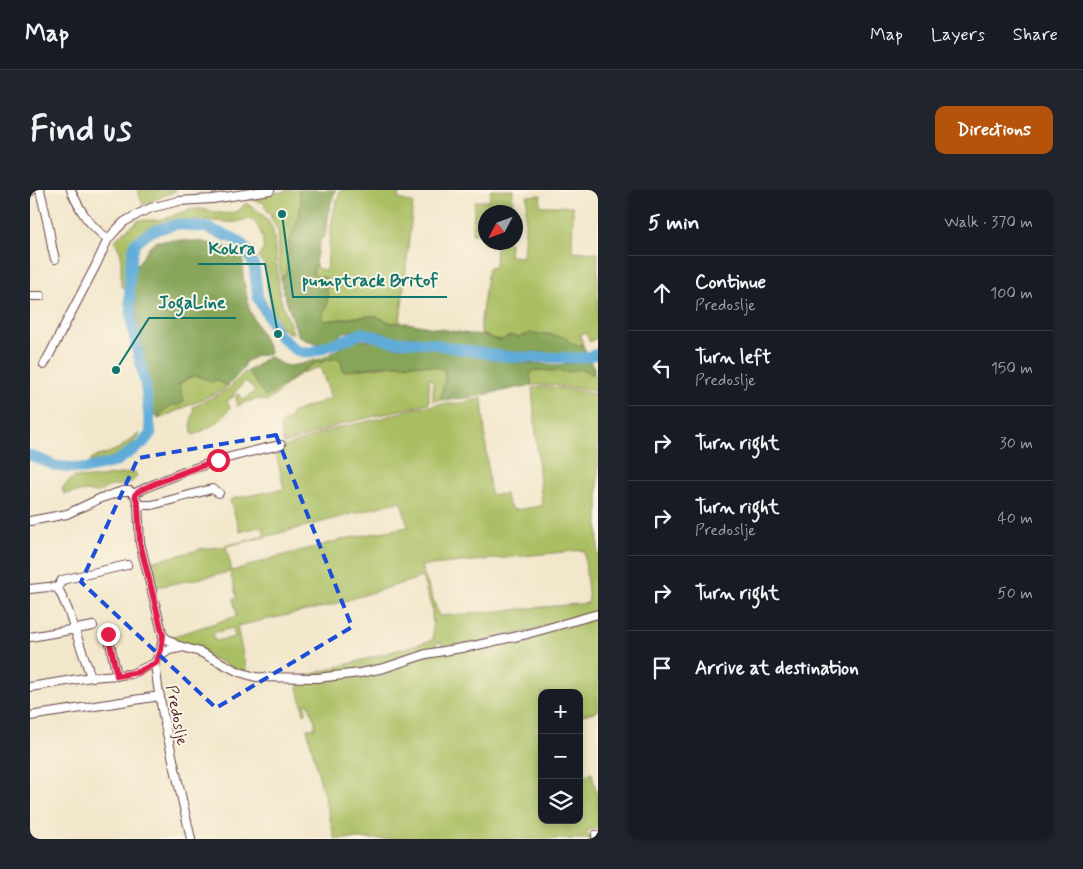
<!DOCTYPE html>
<html lang="en">
<head>
<meta charset="utf-8">
<style>
	:root { --surface:#171b24; --page:#20242c; --text:#f1f3f6; --muted:#9ea1a6; --line:#363941; --accent:#b45309 }
	body { margin:0; font-family:Mynerve,sans-serif; background:var(--page); color:var(--text) }
	.controls { position:absolute; right:15px; bottom:15px; display:grid; overflow:hidden; border-radius:10px; box-shadow:0 2px 8px #0003 }
	.controls button { width:45px; height:45px; display:grid; place-items:center; padding:0; border:0; border-bottom:1px solid var(--line); background:var(--surface); color:var(--text); font:25px sans-serif }
	.compass { position:absolute; left:448px; top:15px; width:45px; height:45px; border-radius:50%; background:var(--surface); box-shadow:0 2px 8px #0003; rotate:229deg }
	.stop { position:absolute; width:15px; height:15px; margin:-11px; border:4px solid #e11d48; border-radius:50%; background:#fff }
	.stop.end { background:#e11d48; border-color:#fff; box-shadow:0 1px 5px #0008 }
	.list { margin:0; padding:0; list-style:none }
	h2 { display:flex; justify-content:space-between; align-items:center; height:65px; margin:0; padding:0 20px; font-size:21px }
	h2 small { font-size:16px; font-weight:400; color:var(--muted) }
	.list li { display:grid; grid-template-columns:32px 1fr auto; gap:15px; align-items:center; box-sizing:border-box; height:75px; padding:0 20px; border-top:1px solid var(--line) }
	.list b { display:block; font-size:19px; white-space:nowrap }
	.list p { margin:0; font-size:16px; white-space:nowrap; color:var(--muted) }
	.list em { font-size:16px; font-style:normal; color:var(--muted) }
	.icon { flex:none; width:28px; height:28px; fill:none; stroke:currentColor; stroke-width:2; stroke-linecap:round; stroke-linejoin:round }
	.map { position:relative; flex:none; width:568px; height:649px; overflow:hidden; border-radius:10px }
	header { display:flex; align-items:center; gap:30px; box-sizing:border-box; height:70px; padding:0 25px; background:var(--surface); border-bottom:1px solid var(--line) }
	header strong { font-size:24px }
	nav { display:flex; gap:28px; margin-inline-start:auto; font-size:18px }
	.intro { display:flex; align-items:center; justify-content:space-between; box-sizing:border-box; height:120px; padding:0 30px }
	h1 { margin:0; font-size:35px }
	.button { padding:12px 22px; border-radius:10px; background:var(--accent); color:#fff; font-size:18px; font-weight:700 }
	main { display:flex; gap:30px; padding:0 30px }
	aside { flex:1; background:var(--surface); border-radius:10px; box-shadow:0 2px 8px #0003 }
	.map>svg:first-child { display:block }
	.green { fill:#aabf64; stroke:#7a6f48; fill-rule:evenodd }
	.forest { fill:#87a65a; stroke:#686242 }
	.lines { fill:none; stroke-linecap:round; stroke-linejoin:round }
	.river { stroke:#60acd9; stroke-width:11 }
	.street-casing { stroke:#633d43; stroke-width:10 }
	.street { stroke:#fff; stroke-width:8 }
	.route { stroke:#e11d48; stroke-width:6 }
	.marked { fill:none; stroke:#1d4ed8; stroke-width:4; stroke-dasharray:10 6; stroke-linejoin:round }
	.labels { text-anchor:middle; stroke-width:4; stroke-linejoin:round; paint-order:stroke }
	.street-label { font-size:16px; fill:#4a1f2b; stroke:#fcf5e5 }
	.leader { fill:none; stroke:#0f766e; stroke-width:2 }
	.callout-dot { fill:#0f766e; stroke:#fcf5e5; stroke-width:2 }
	.callout-label { font-size:18px; text-anchor:middle; font-weight:bold; fill:#0f766e; stroke:#fcf5e5; stroke-width:4; stroke-linejoin:round; paint-order:stroke }
</style>
</head>
<body>
<header>
<strong>Map</strong>
<nav><a>Map</a><a>Layers</a><a>Share</a></nav>
</header>
<div class="intro"><h1>Find us</h1><a class="button">Directions</a></div>
<main>
<div class="map">
<svg width="568" height="649" viewBox="0 0 568 649">
	<rect width="100%" height="100%" fill="#fcf5e5"/>
	<filter id="ink" filterUnits="userSpaceOnUse"><feTurbulence type="fractalNoise" baseFrequency=".02" numOctaves="2"/><feDisplacementMap in="SourceGraphic" scale="10" xChannelSelector="R" yChannelSelector="G"/><feConvolveMatrix kernelMatrix="1 2 1 2 8 2 1 2 1" color-interpolation-filters="sRGB"/></filter>
	<filter id="wash" filterUnits="userSpaceOnUse"><feTurbulence type="fractalNoise" baseFrequency=".0096" numOctaves="4" result="noise"/><feDisplacementMap in="SourceGraphic" scale="20" xChannelSelector="R" yChannelSelector="G"/><feGaussianBlur stdDeviation="1.12" result="paint"/><feColorMatrix in="noise" values="0 0 0 0 0 0 0 0 0 0 0 0 0 0 0 0 0 1.4 0 .05"/><feComposite in="paint" operator="in"/></filter>
	<g filter="url(#wash)">
		<rect width="100%" height="100%" fill="#f2e7cb"/>
		<!-- green -->
		<path class="green" d="M107,0H147L113,15Z
			M259,0H269L271,14L269,27L259,52L257,79L256,83L251,90L249,71V61L248,41L240,26H243L241,23H238L234,13L220,9L221,7H228Z
			M311,0H369L368,9L383,13L370,132C360,135 353,128 343,126C332,125 308,130 295,131L292,129V125C296,119 300,107 296,99C294,95 288,90 284,86C283,82 283,79 286,76L289,79L294,80L297,78C299,55 301,19 311,0Z
			M461,0H483L482,22H456V52L480,53L479,66L493,67L497,6L511,5L510,16H543L542,61L568,63V147L560,152L556,143L550,145L553,155C537,156 543,150 532,147C520,143 500,142 489,147C482,145 478,149 472,150C465,150 457,146 451,143V131L458,78L465,77L466,55L453,53L455,45L442,44L445,11H459Z
			M216,13L231,23L237,29L243,39L250,107L263,143L257,142L252,138L241,116L237,97V81L235,75L230,70L228,67C229,66 232,61 233,60C235,52 229,32 221,30C215,28 212,31 207,32C204,33 201,32 199,32C189,32 178,30 168,30C150,31 106,40 99,59C95,71 96,85 98,97H91V64L85,51L89,46L109,30C118,30 127,31 136,28C146,25 155,20 166,19C179,18 194,28 208,21C211,19 213,15 216,13Z
			M307,168L311,169L313,181C346,179 381,169 413,179C418,189 413,201 410,210L403,211V190L399,189V213L312,234L254,254L250,238L252,233L261,228V223L301,208L290,177L272,183L258,193L241,209L237,211L229,209L216,212L207,216L206,206L208,203L214,210L225,201L216,191L205,202L203,207L198,210L197,212L200,217C194,231 177,239 164,245L162,244C161,236 160,229 164,222L163,217L197,200L213,184L218,181L221,184L272,181L284,174Z
			M549,179L556,181L560,184L564,183L568,191V202L525,195H502C501,189 498,184 504,180Z
			M171,185L180,191L186,190L198,196L195,199L131,228L127,212L154,191L162,186Z
			M514,197L532,198L568,205V423L546,429L413,460L411,452L406,453L407,461L352,477L272,487L403,450L402,419L392,387L299,416L207,436L217,484L138,448L207,426L203,409L207,408L200,382L122,398L117,373L168,360L169,359L191,357L235,346L232,336L210,342L200,310L205,308L254,299L245,259L252,258L292,243L312,237L352,228L385,218L413,214L432,213L452,208L460,302L463,305L475,304L480,317L485,320L512,316L502,198ZM371,311L378,337L319,348L246,367L202,381L196,356C255,343 312,326 371,311ZM554,360L559,413L409,426L391,376ZM203,438L205,447L185,451L183,443Z
			M108,244H109L110,245C94,264 84,269 60,272L62,268L78,263L90,258Z
			M105,282L107,287L100,293L78,297L73,300L66,303L56,301L34,304L32,299L35,295L44,287L62,288Z
			M568,425V521L549,526V503H512V630H549V613L553,626L549,609V586L562,583L568,609V638L556,641L558,646L563,645L564,649H305L277,539L285,538V532L278,513L275,514L276,523L274,524L266,489H287L390,467Z"/>
		<!-- forest -->
		<path class="forest" d="M269,0H306C299,13 298,31 295,46L291,49L285,72L286,76C283,79 282,82 284,86L295,87C297,103 301,111 292,125V129L295,131L341,126H346L361,133H377L445,145C455,142 462,151 471,150C475,149 478,146 482,146C483,146 489,147 490,147C494,146 497,144 501,143C510,143 520,145 529,146C541,147 536,156 553,155L556,162L548,165L512,162H464L422,155L383,147H361L353,143L343,141L328,140L314,142L302,150L294,153H285L273,149L268,145L255,107L251,90L256,83L257,79L259,52L269,27L271,15Z
			M145,50L174,52L197,58L209,64L213,68V86L219,119L240,161L239,164L226,166L214,173V178L198,196L186,190L180,192C166,183 162,185 149,194L154,212L146,216L144,214L130,223L131,228L128,229L127,225L124,227L104,107L105,78L120,56L125,52L128,51Z
			M334,150L356,152L362,156L367,157L403,155L427,163L480,172L527,175L548,172H554L559,170L564,177V183L560,184C554,179 547,178 540,182L504,180C498,184 501,189 502,195L437,208L410,210L415,189L416,184L413,179C383,169 345,177 314,181H313L311,170L307,168L284,174L272,181L236,207L218,181L232,172V170L239,167L242,168L251,174L259,176L271,174L293,168L322,151Z"/>
		<g class="lines">
			<!-- river -->
			<path class="river" d="M0,265L26,276L55,279L85,272L112,254L121,243C118,226 118,209 115,193C112,180 109,168 106,156C99,122 96,86 105,53L122,41L147,34L177,38L203,48L215,57L224,76L228,108L248,144L263,158L271,162H282L333,143L361,151L400,153L423,158L480,167L551,168L568,164"/>
		</g>
	</g>
	<g filter="url(#ink)">
		<g class="lines">
			<defs>
				<path id="street" d="M10,0L19,39L22,57L25,69
					M41,0C50,21 59,35 78,49
					M0,2L2,0
					M0,106H11
					M14,175L66,75L78,49L86,40L94,32L108,24L121,18L149,11L182,9L240,0
					M108,315H122L182,299L189,303
					M0,331L37,324L71,308L93,301H100L105,305
					M0,399L18,397L27,398
					M78,444L87,486
					M133,446L110,353L108,315L105,305L107,302C152,280 201,265 251,255
					M0,447L63,436
					M128,468L139,460L150,458
					M61,487L38,420L30,402L27,398L32,390L97,375
					M0,497L61,487L101,484L125,473
					M0,526L130,506
					M566,645L567,649
					M161,649L134,530L128,497L125,473L131,460L133,446L146,455L170,462L209,482L226,487L287,488L330,483L354,478L396,464L443,456L497,444L568,424"/>
			</defs>
			<!-- street casing -->
			<use href="#street" class="street-casing"/>
			<!-- street -->
			<use href="#street" class="street"/>
		</g>
	</g>
	<g class="lines" filter="url(#ink)">
		<!-- route -->
		<path class="route" d="M78,444L87,486L108,482L126,473L131,460L133,446L110,353L108,315L105,305C113,295 173,276 188,270"/>
	</g>
	<!-- marked area -->
	<path class="marked" d="M246,245L322,437L186,518L51,392L108,268Z"/>
	<g class="labels">
		<!-- street labels -->
		<g class="street-label">
			<text transform="translate(148 525) rotate(79)" y="6">Predoslje</text>
		</g>
	</g>
	<!-- callouts -->
	<path class="leader" d="M248 144L235 74H168M252 24L263 107H417M86 180L119 128H206"/>
	<g class="callout-dot">
		<circle cx="248" cy="144" r="5"/>
		<circle cx="252" cy="24" r="5"/>
		<circle cx="86" cy="180" r="5"/>
	</g>
	<g class="callout-label">
		<text x="202" y="64">Kokra</text>
		<text x="340" y="96">pumptrack Britof</text>
		<text x="162" y="118">JogaLine</text>
	</g>
</svg>
<div class="controls">
<button>+</button>
<button>−</button>
<button><svg class="icon" aria-label="layers" viewBox="0 0 24 24"><path d="M12 4l9 5-9 5-9-5zM3 14l9 5 9-5"/></svg></button>
</div>
<svg class="compass" viewBox="-18 -18 36 36"><path d="M0-13l5 13h-10z" fill="#e53935"/><path d="M0 13l5-13h-10z" fill="#9ea1a6"/></svg>
<div class="stop" style="left:188px;top:270px"></div>
<div class="stop end" style="left:78px;top:444px"></div>
</div>
<aside>
<h2>5 min<small>Walk · 370 m</small></h2>
<ul class="list">
<li><svg class="icon" aria-label="ahead" viewBox="0 0 24 24"><path d="M12 20V5M6 11l6-6 6 6"/></svg><div><b>Continue</b><p>Predoslje</p></div><em>100 m</em></li>
<li><svg class="icon" aria-label="left" viewBox="0 0 24 24"><path d="M17 20v-9H6M10 6l-5 5 5 5"/></svg><div><b>Turn left</b><p>Predoslje</p></div><em>150 m</em></li>
<li><svg class="icon" aria-label="right" viewBox="0 0 24 24"><path d="M7 20v-9h11M14 6l5 5-5 5"/></svg><div><b>Turn right</b></div><em>30 m</em></li>
<li><svg class="icon" aria-label="right" viewBox="0 0 24 24"><path d="M7 20v-9h11M14 6l5 5-5 5"/></svg><div><b>Turn right</b><p>Predoslje</p></div><em>40 m</em></li>
<li><svg class="icon" aria-label="right" viewBox="0 0 24 24"><path d="M7 20v-9h11M14 6l5 5-5 5"/></svg><div><b>Turn right</b></div><em>50 m</em></li>
<li><svg class="icon" aria-label="arrive" viewBox="0 0 24 24"><path d="M6 21V4h12l-3 4 3 4H6"/></svg><div><b>Arrive at destination</b></div></li>
</ul>
</aside>
</main>
</body>
</html>
